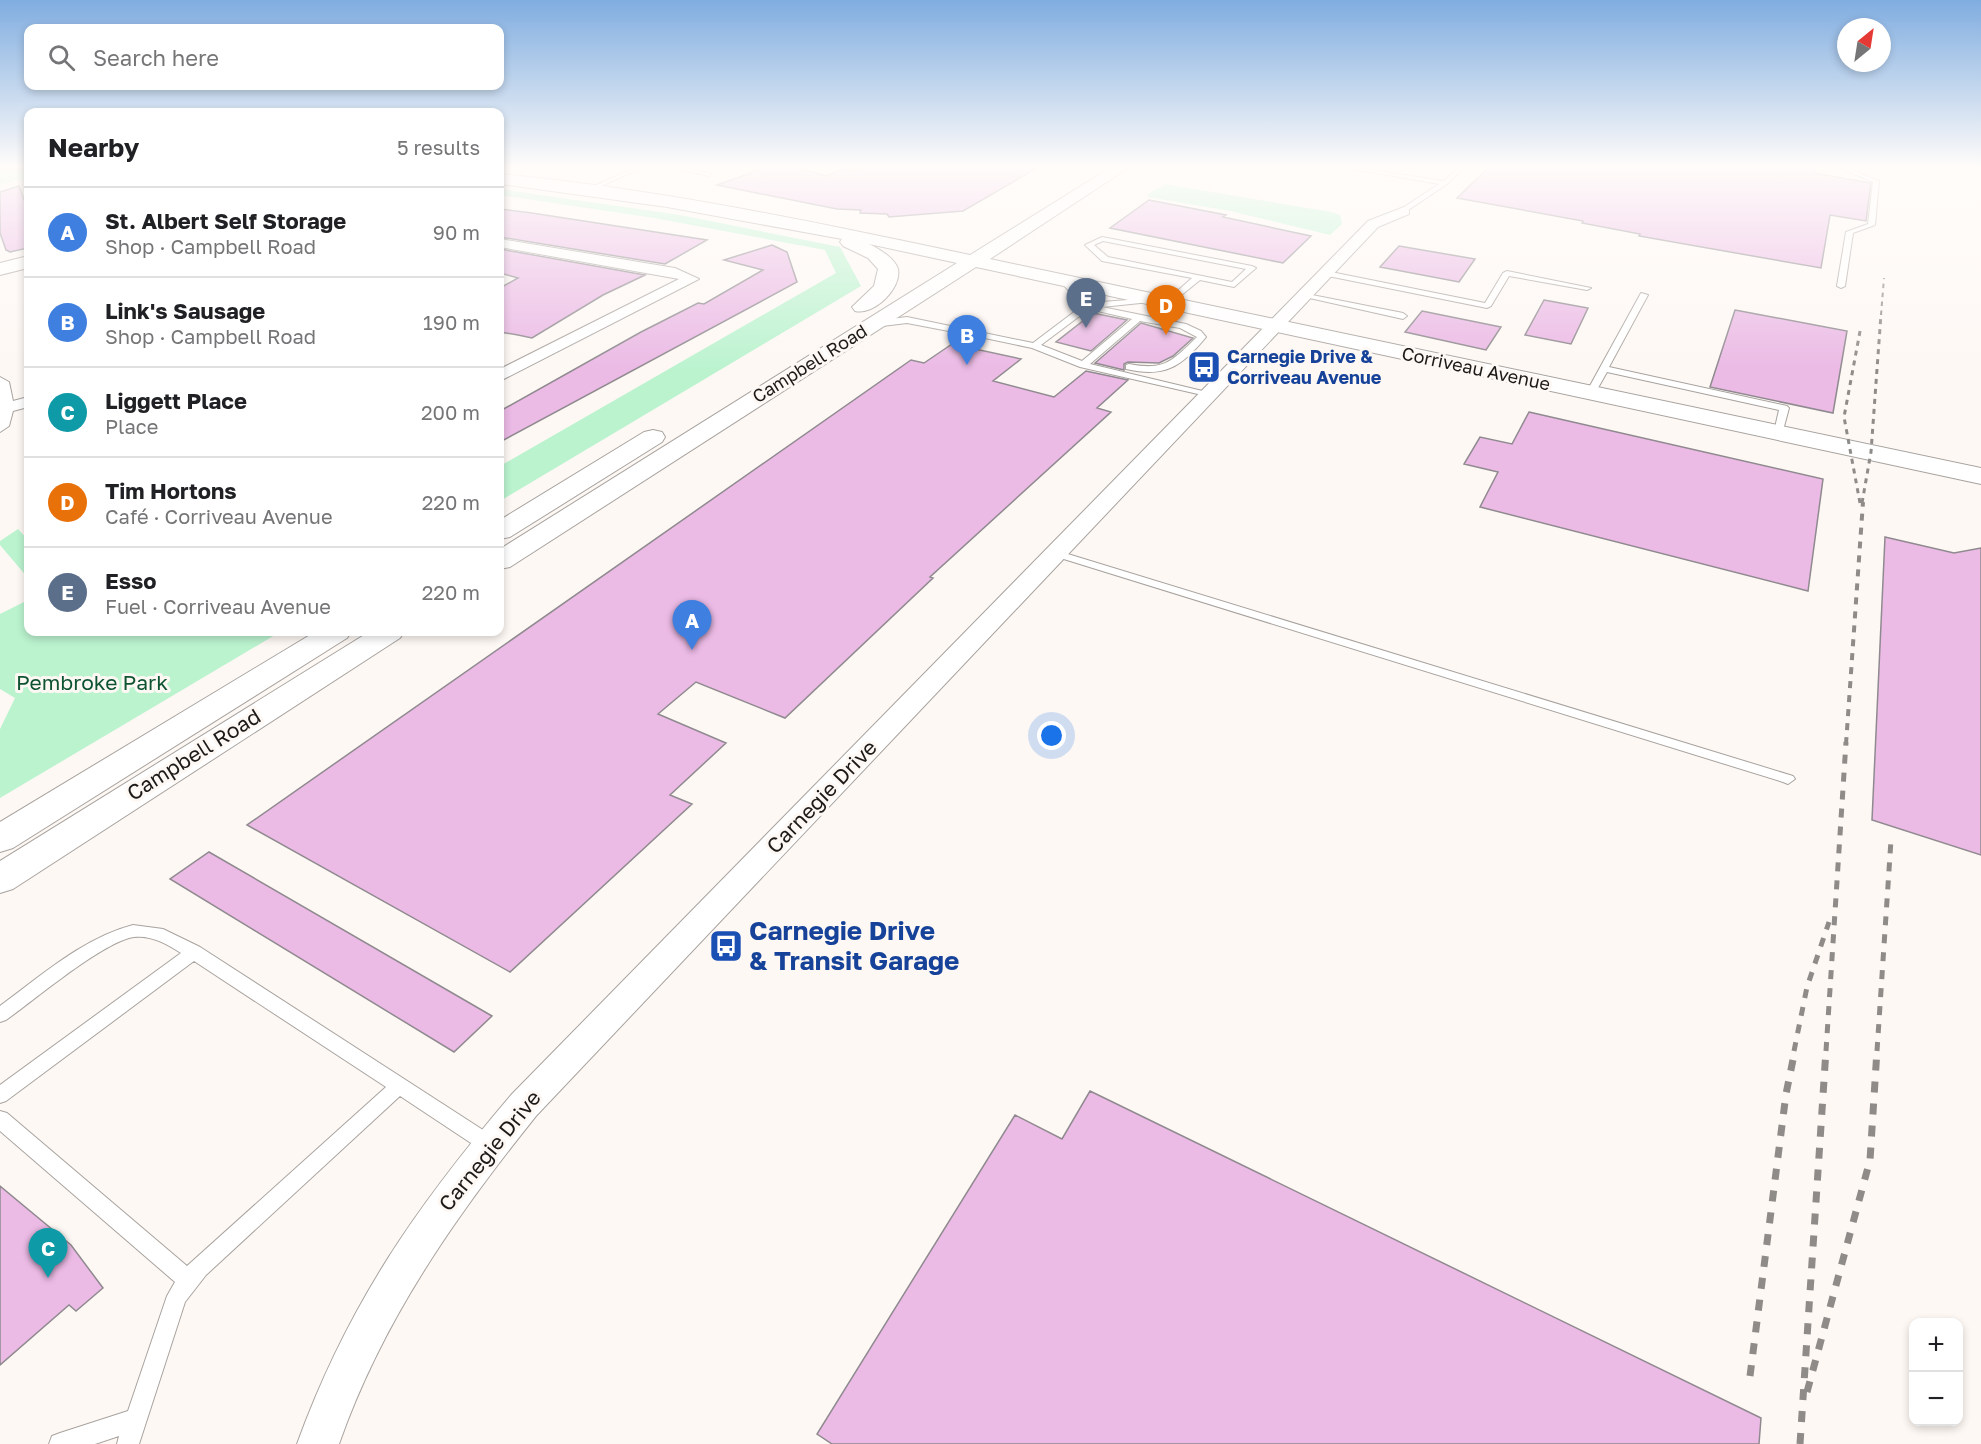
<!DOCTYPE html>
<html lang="en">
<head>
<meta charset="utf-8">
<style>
	:root { --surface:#fff; --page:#f2f2f2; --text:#202124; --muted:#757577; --line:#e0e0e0; --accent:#1a73e8 }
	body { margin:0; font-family:"Golos Text",sans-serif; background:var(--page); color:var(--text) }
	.controls { position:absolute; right:18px; bottom:18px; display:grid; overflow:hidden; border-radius:12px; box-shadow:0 3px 9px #0003 }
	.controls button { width:54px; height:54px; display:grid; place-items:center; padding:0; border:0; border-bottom:2px solid var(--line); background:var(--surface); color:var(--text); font:30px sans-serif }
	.compass { position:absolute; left:1837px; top:18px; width:54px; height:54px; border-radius:50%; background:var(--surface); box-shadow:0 3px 9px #0003; rotate:30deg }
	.you { position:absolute; left:1052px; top:736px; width:21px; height:21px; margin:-15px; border:4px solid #fff; border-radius:50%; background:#1a73e8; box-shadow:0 0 0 9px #1a73e833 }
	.badge { display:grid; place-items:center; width:39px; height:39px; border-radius:50%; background:var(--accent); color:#fff; font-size:20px; font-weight:700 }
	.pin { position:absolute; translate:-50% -50px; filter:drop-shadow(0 2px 3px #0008) }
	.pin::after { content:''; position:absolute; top:32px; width:21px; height:18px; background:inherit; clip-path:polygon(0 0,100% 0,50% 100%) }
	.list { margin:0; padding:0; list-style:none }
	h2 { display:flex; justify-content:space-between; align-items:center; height:78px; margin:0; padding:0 24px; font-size:26px }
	h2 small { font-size:20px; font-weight:400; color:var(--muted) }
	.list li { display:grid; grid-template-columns:39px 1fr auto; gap:18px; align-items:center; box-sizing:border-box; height:90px; padding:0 24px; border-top:2px solid var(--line) }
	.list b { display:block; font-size:22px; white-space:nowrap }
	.list p { margin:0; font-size:20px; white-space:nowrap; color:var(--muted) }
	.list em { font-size:20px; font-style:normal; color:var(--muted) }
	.icon { flex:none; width:33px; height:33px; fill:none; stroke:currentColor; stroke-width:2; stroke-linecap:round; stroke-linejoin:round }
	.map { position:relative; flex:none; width:1981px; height:1444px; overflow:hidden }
	.search { position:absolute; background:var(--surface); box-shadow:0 3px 9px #0003; left:24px; top:24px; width:480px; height:66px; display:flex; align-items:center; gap:15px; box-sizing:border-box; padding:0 21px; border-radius:12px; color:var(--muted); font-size:22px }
	.panel { position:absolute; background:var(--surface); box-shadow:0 3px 9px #0003; left:24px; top:108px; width:480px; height:528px; border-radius:12px }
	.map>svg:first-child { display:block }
	.green { fill:#bbf3cf }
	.building { fill:#ebbae5; stroke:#8f8a8f; stroke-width:1.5 }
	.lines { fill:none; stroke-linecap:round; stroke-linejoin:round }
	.lane-casing { stroke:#a8a39f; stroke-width:2 }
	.street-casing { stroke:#a8a39f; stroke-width:2 }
	.secondary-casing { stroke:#a8a39f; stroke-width:2 }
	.lane { fill:#fff; fill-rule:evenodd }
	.street { fill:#fff; fill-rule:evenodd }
	.secondary { fill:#fff; fill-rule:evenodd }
	.rail-far4 { stroke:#8f8b88; stroke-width:2; stroke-dasharray:4.5 4.5; stroke-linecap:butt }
	.rail-far3 { stroke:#8f8b88; stroke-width:3; stroke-dasharray:5 5; stroke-linecap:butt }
	.rail-far2 { stroke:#8f8b88; stroke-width:4; stroke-dasharray:7 7; stroke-linecap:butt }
	.rail-far1 { stroke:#8f8b88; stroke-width:5; stroke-dasharray:9 9; stroke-linecap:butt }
	.rail { stroke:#8f8b88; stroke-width:7; stroke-dasharray:11 11; stroke-linecap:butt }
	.labels { text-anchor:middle; stroke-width:6; stroke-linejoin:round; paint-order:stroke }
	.far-transit-label { font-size:18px; font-weight:bold; fill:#164399; stroke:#fef8f4; text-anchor:start }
	.far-street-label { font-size:18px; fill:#1c1a18; stroke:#fef8f4 }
	.park-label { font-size:21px; fill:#0e5433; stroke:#fef8f4 }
	.street-label { font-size:21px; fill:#1c1a18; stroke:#fef8f4 }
	.near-transit-label { font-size:26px; font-weight:bold; fill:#164399; stroke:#fef8f4; text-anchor:start }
</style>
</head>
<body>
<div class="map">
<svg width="1981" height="1444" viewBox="0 0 1981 1444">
	<rect width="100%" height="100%" fill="#fef8f4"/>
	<!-- green -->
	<path class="green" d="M0,168H28V177L0,185Z
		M1165,184L1331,212L1340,215L1342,224L1330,235L1230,211L1148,197V194Z
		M500,189L680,215L840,247L861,286L500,501V466L836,273L825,250L654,218L500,195Z
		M18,529L28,540V578L0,545V541Z
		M28,600V632H280L0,798V729L15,698L0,689V614Z"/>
	<!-- building -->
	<path class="building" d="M764,168H797L827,176L842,169L859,170L864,168H1037L963,211L889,217L887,214L860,213L861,210L837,209L717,185Z
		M1488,168H1815L1814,173L1871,183L1866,221L1830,215L1821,268L1639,236L1640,234L1582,223L1583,221L1457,198Z
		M19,186L28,210V248L10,252L6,250L0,233V192Z
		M1149,200L1226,215L1223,217L1311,236L1283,263L1110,228Z
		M500,209L532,213L707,240L665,264L500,237Z
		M772,245L787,252L797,282L500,442V411L641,332L698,303L704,304L763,270L724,260Z
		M1399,246L1475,259L1459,282L1380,267Z
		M500,249L645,275L603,295L532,338L518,335L500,332V288L518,278L500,273Z
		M1544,300L1588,308L1571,344L1525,335Z
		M1735,310L1847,331L1833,413L1710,387Z
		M1422,311L1501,327L1486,350L1405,332Z
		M1093,313L1127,320L1091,351L1056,342Z
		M1141,323L1193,338L1173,356L1159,363L1128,362L1124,364V370L1095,363Z
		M952,344L1021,359L993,381L1054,397L1086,371L1128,380L1097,408L1111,412L930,577L933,578L785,718L696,682L658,714L726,743L670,795L692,804L510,972L247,825L911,360L924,363Z
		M1529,412L1823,479L1808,591L1480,507L1498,472L1464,464L1480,437L1512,444Z
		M1885,537L1954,553L1981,548V855L1872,820Z
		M209,852L492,1016L454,1052L170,879Z
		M1090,1091L1761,1418L1759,1444H832L817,1434L1015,1115L1062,1139Z
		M0,1186L71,1245L103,1288L76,1311L69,1305L0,1365Z"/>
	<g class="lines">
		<defs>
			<path id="lane" d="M634,168H641L590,191L585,190Z
				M675,168H686L712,174L709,176Z
				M1347,168H1359L1444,181L1458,168H1464L1447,184L1404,213L1400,211L1401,209L1439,184Z
				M1840,168H1848L1879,181L1875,225L1853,233L1845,286L1841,288L1837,286L1846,232L1868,224L1873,182Z
				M1102,237L1252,266L1256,268L1234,287L1200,280L1168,306H1165V302L1192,278L1102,261L1085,245ZM1103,241L1246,269L1232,282L1108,257L1094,245Z
				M1326,271L1485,303L1503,273L1507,271L1591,288L1587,290L1509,276L1491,306L1487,308L1323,275L1322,273Z
				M1062,279H1068L1089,303L1153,298L1154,300L1150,302L1102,307L1186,324L1201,331L1206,337C1181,367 1165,378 1126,369V365L1129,364C1165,371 1172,361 1197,337L1180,328L1140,321L1090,364L1211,393V397L1080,367L1032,348L980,337L907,323L874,327L870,324L874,321L907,317L1033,343L1082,306L1062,283ZM1089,309L1132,319L1082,361L1041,345Z
				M1302,293L1403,313L1407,316L1403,319L1305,297L1301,295Z
				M1641,293L1648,295L1609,367L1787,406L1789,408L1782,434L1774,432L1779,410L1607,372L1594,395H1588L1586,393Z
				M1058,551L1793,776L1795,779L1788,784L1783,782L1054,556V552Z
				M133,925L163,929L200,947L497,1139L499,1145L497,1151L490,1154L483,1151L400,1096L206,1275L185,1302L139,1444H117L119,1436L95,1444H49L52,1436L60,1433L128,1411L167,1296L175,1282L0,1131V1111L7,1113L187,1266L386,1087L194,961L6,1101L0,1103V1085L181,953C167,944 151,935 134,937C104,941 33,1001 6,1020L0,1022V1006C41,976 83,938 133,925Z"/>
			<path id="street" d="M1404,207L1409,208V214L1378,227L536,1116C455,1217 382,1321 339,1444H297C348,1304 416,1207 512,1094L1368,221Z
				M500,239L675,268L699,279L500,381V369L679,279L500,247Z
				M0,377L9,382L13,401L28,397V407L13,411L9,426L0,432Z"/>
			<path id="secondary" d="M1110,168H1128L990,259L1981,468V484L976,267L510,567L500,569V549L957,263L869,244C879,249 895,258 898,269C902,289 873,316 855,311L852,307L874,286L878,269L868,258L843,246L840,242L842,239L667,207L500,184V174C658,189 815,222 970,255Z
				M28,256V268L0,275V263Z
				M653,430L662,432L665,437L662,442L510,537L500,539V520L644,432Z
				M315,632H351L347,638L13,848L0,852V822Z
				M369,632H404L400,638L13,889L0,893V861Z"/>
		</defs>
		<!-- lane casing -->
		<use href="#lane" class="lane-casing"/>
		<!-- street casing -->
		<use href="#street" class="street-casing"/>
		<!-- secondary casing -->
		<use href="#secondary" class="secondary-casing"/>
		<!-- lane -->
		<use href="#lane" class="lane"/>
		<!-- street -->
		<use href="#street" class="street"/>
		<!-- secondary -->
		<use href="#secondary" class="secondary"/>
		<!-- rail-far4 -->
		<path class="rail-far4" d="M1881,315L1884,278"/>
		<!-- rail-far3 -->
		<path class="rail-far3" d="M1860,503L1844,417L1861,326
			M1862,503L1871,452L1881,314"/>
		<!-- rail-far2 -->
		<path class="rail-far2" d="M1846,744L1863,502"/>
		<!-- rail-far1 -->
		<path class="rail-far1" d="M1794,1051L1807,987L1829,922
			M1826,1051L1846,742
			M1877,1051L1891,840"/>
		<!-- rail -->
		<path class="rail" d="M1750,1376L1786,1094L1795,1050
			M1807,1392L1870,1160L1877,1050
			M1800,1444L1826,1050"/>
	</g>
	<!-- sky -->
	<linearGradient id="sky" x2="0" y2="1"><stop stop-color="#80ade0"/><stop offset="0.45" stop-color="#fffcfa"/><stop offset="1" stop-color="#fffcfa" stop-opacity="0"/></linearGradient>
	<rect width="1981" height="370" fill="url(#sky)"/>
	<!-- icons -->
	<defs>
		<symbol id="bus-square" viewBox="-11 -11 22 22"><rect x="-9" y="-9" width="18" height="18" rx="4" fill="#1a4fb4" stroke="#fef8f4"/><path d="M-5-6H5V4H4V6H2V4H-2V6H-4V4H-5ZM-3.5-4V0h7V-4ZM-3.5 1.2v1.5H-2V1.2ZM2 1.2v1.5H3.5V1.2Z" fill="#fff"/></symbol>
	</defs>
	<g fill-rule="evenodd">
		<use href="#bus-square" x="1185" y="348" width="38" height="38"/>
		<use href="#bus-square" x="707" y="927" width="38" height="38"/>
	</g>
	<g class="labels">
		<!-- far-transit labels -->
		<g class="far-transit-label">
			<text x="1227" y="363">Carnegie Drive &amp;<tspan x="1227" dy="21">Corriveau Avenue</tspan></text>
		</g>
		<!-- far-street labels -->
		<g class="far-street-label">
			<text transform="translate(810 364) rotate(-32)" y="6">Campbell Road</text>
			<text transform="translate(1476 369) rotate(12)" y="6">Corriveau Avenue</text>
		</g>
		<!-- park labels -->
		<g class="park-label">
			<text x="92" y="690">Pembroke Park</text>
		</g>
		<!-- street labels -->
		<g class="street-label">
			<text transform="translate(194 755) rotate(-32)" y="7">Campbell Road</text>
			<text transform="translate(822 797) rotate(-46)" y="7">Carnegie Drive</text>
			<text transform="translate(490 1151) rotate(-51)" y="7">Carnegie Drive</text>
		</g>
		<!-- near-transit labels -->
		<g class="near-transit-label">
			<text x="749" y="940">Carnegie Drive<tspan x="749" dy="30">&amp; Transit Garage</tspan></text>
		</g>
	</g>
</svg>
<div class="controls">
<button>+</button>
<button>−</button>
</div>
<svg class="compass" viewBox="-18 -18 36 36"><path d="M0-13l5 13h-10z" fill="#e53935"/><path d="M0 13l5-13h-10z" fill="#757577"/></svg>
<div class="you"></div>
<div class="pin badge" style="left:692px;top:650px;background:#3f7fe0">A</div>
<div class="pin badge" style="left:967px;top:365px;background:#3f7fe0">B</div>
<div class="pin badge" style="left:48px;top:1278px;background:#0f9aa8">C</div>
<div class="pin badge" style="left:1166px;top:335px;background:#e8710a">D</div>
<div class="pin badge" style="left:1086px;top:328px;background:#5c6f8a">E</div>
<div class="search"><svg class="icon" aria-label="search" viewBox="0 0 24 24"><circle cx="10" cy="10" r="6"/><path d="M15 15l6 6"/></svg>Search here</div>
<section class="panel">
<h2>Nearby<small>5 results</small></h2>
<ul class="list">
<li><span class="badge" style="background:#3f7fe0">A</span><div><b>St. Albert Self Storage</b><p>Shop · Campbell Road</p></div><em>90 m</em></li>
<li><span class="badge" style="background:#3f7fe0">B</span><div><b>Link's Sausage</b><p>Shop · Campbell Road</p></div><em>190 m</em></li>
<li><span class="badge" style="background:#0f9aa8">C</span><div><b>Liggett Place</b><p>Place</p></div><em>200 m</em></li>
<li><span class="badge" style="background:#e8710a">D</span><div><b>Tim Hortons</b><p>Café · Corriveau Avenue</p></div><em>220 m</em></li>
<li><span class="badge" style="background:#5c6f8a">E</span><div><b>Esso</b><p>Fuel · Corriveau Avenue</p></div><em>220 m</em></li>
</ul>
</section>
</div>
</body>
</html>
